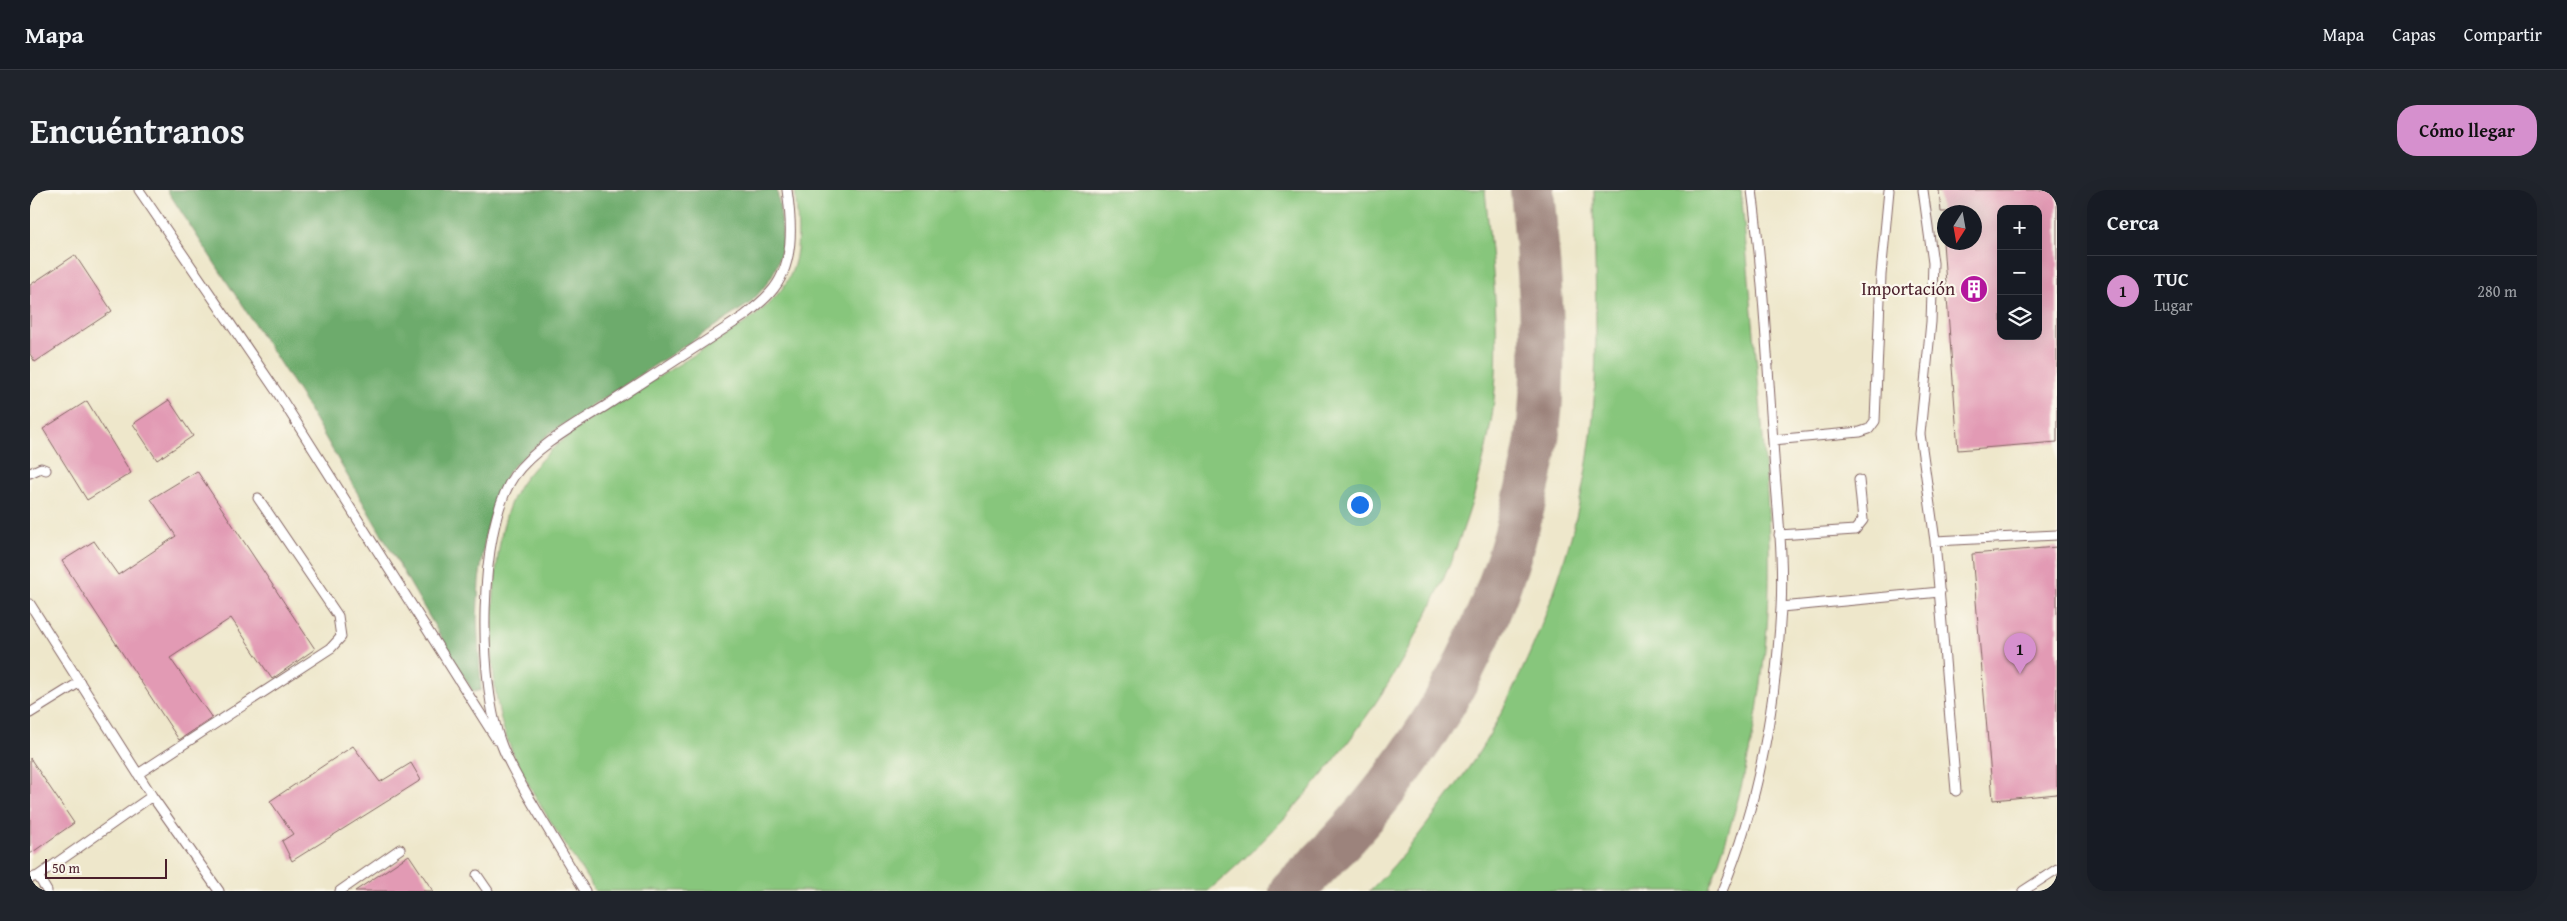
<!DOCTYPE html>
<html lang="es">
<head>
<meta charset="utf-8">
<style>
	:root { --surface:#171b24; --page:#20242c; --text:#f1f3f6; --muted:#9ea1a6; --line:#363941; --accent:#d690ce }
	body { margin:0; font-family:"Gentium Book Plus",serif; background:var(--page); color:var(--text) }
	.controls { position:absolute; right:15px; top:15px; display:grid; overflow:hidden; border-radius:10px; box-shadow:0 5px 20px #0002 }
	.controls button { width:45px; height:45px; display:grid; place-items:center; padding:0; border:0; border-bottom:1px solid var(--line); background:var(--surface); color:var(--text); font:25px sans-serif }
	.compass { position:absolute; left:1907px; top:15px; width:45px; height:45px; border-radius:50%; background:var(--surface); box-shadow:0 5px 20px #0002; rotate:191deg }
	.scale { position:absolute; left:15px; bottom:12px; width:122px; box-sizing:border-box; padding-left:5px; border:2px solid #4a1f2b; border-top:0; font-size:14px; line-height:18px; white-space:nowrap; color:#4a1f2b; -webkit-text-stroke:4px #fbf7ec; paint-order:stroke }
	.you { position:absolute; left:1329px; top:314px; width:18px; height:18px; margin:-12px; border:4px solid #fff; border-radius:50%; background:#1a73e8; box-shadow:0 0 0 8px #1a73e833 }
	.badge { display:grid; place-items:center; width:32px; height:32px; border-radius:50%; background:var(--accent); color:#111; font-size:16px; font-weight:700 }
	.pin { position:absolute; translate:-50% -41px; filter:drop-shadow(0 1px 2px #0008) }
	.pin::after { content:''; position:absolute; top:26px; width:18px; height:15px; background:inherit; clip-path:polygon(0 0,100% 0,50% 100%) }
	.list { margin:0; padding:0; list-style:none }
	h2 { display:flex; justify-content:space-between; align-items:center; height:65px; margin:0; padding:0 20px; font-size:21px }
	h2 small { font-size:16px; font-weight:400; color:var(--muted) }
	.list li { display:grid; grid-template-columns:32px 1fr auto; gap:15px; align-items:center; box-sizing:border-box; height:70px; padding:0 20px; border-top:1px solid var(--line) }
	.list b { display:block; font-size:19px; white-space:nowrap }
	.list p { margin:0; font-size:16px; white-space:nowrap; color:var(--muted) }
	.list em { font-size:16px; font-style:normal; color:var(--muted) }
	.icon { flex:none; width:28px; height:28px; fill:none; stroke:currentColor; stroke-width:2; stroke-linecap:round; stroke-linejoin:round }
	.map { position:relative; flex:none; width:2027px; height:701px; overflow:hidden; border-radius:20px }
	header { display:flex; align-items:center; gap:30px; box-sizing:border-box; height:70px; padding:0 25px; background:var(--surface); border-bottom:1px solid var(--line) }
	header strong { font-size:24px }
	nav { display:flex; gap:28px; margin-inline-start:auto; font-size:18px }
	.intro { display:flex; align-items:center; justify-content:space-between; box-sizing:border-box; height:120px; padding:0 30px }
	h1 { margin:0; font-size:35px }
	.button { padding:12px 22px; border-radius:20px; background:var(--accent); color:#111; font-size:18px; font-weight:700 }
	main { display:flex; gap:30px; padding:0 30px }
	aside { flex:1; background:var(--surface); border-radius:20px; box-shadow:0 5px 20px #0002 }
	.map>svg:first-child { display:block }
	.green { fill:#87c67c; stroke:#687254 }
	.forest { fill:#6dab6c; stroke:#5c654c }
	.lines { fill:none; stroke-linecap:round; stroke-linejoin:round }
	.taxiway { stroke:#9c837b; stroke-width:44 }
	.building { fill:#e29ab4; fill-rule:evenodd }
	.service-casing { stroke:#836563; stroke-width:11 }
	.service { stroke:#fff; stroke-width:9 }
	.labels { text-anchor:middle; stroke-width:4.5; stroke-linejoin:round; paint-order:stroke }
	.poi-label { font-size:18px; fill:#4a1f2b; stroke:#fbf7ec; text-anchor:end }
</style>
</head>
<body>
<header>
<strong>Mapa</strong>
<nav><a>Mapa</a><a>Capas</a><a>Compartir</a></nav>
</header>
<div class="intro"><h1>Encuéntranos</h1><a class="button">Cómo llegar</a></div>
<main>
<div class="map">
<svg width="2027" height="701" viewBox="0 0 2027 701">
	<rect width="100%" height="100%" fill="#fbf7ec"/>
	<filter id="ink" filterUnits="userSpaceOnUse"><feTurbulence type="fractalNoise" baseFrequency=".02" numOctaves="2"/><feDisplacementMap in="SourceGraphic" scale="10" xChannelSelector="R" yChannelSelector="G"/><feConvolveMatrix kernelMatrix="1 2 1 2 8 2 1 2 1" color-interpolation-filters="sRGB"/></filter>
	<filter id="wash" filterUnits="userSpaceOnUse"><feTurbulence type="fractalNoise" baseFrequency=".0096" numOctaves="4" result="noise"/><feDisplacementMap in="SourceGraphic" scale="20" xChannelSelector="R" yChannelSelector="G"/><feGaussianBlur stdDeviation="1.12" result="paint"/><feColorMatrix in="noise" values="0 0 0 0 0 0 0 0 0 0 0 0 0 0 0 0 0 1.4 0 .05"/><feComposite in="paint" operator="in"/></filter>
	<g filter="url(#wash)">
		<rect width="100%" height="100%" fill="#eee7cb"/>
		<!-- green -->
		<path class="green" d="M765,0H1455C1462,75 1473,151 1462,226C1433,409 1318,583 1178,701H565C535,652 479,576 469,521C460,476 461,428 466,382C470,349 474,315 495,288C537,235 603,204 659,168C693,147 750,118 763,78C771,55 767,24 765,0Z
			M1564,0H1711C1717,70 1724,140 1730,211C1737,293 1744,377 1735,459C1727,542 1708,624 1678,701H1339C1363,679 1384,651 1404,625C1424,598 1446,570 1462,540C1515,443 1553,336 1563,226C1569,151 1564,75 1564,0Z"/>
		<!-- forest -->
		<path class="forest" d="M137,0H747C755,51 759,74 719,114L519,244L479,280L468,303L456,342L449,391L447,429L451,500L443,502L270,204Z"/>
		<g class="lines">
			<!-- taxiway -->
			<path class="taxiway" d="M1261,701C1373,598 1452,476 1490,328C1498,297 1506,265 1509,233C1517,155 1509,78 1502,0"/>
		</g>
		<g id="blocks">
			<!-- building -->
			<path class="building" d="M1909,0H2027V252L1928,260L1913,52H1944V22H1911ZM1971,19H2008V146H1971Z
				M45,65L82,121L5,172L0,164V95Z
				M139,210L163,246L127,270L103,234Z
				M57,211L101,283L57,310L13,239Z
				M167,281L285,459L242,489L201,428L140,468L182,528L149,550L32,371L64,351L88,385L146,346L121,309Z
				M2027,357V604L1963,610L1942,364Z
				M323,556L350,592L381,573L391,590L262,671L252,651L263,644L240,611Z
				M0,568L44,633L0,664Z
				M379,665L403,701H325Z"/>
		</g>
	</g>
	<g filter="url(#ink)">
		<use href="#blocks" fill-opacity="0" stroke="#836563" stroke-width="1"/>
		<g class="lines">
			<defs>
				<path id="service" d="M109,0L249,205L467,550
					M1893,0L1903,73L1901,132L1890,244L1905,351L2027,345
					M1743,250L1830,242L1839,239L1845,231L1851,85L1859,0
					M0,283L11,278L16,280
					M1749,345L1825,340L1833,330L1829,290
					M1905,351L1926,601
					M0,414L122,606L189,701
					M1751,417L1910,402
					M0,523L50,492
					M108,584L301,458L311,447L308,426L228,308
					M447,685L458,701
					M8,686L17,701
					M0,688L8,686L122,606
					M310,701L370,659
					M555,701C538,673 521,644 504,616C493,597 480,577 472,556C448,496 447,340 484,286C505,257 547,234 577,215C623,185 668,156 714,126C723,119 732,112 740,103C765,76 762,34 757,0
					M1692,701C1729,612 1746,513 1751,418C1754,363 1746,307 1743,252C1737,168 1733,84 1722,0
					M1993,701L2027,679"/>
			</defs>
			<!-- service casing -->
			<use href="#service" class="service-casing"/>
			<!-- service -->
			<use href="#service" class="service"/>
		</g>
	</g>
	<!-- icons -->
	<defs>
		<symbol id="building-disc" viewBox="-11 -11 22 22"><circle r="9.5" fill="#b5179e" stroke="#fbf7ec"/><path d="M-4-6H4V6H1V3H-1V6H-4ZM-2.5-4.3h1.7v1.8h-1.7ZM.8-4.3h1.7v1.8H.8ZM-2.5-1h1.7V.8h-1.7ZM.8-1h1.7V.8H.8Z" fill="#fff"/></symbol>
	</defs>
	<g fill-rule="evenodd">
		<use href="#building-disc" x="1928" y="83" width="32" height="32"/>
	</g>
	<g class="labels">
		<!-- poi labels -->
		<g class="poi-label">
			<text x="1925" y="105">Importación</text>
		</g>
	</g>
</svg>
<div class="controls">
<button>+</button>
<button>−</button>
<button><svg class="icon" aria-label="layers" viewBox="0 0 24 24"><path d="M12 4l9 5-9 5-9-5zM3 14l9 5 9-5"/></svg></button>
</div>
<svg class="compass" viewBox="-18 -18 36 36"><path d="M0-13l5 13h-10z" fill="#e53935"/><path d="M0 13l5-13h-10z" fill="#9ea1a6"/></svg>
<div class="scale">50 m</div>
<div class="you"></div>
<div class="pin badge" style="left:1990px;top:484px">1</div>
</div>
<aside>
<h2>Cerca<small></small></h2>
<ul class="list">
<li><span class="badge">1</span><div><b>TUC</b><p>Lugar</p></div><em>280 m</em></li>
</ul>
</aside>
</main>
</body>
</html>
